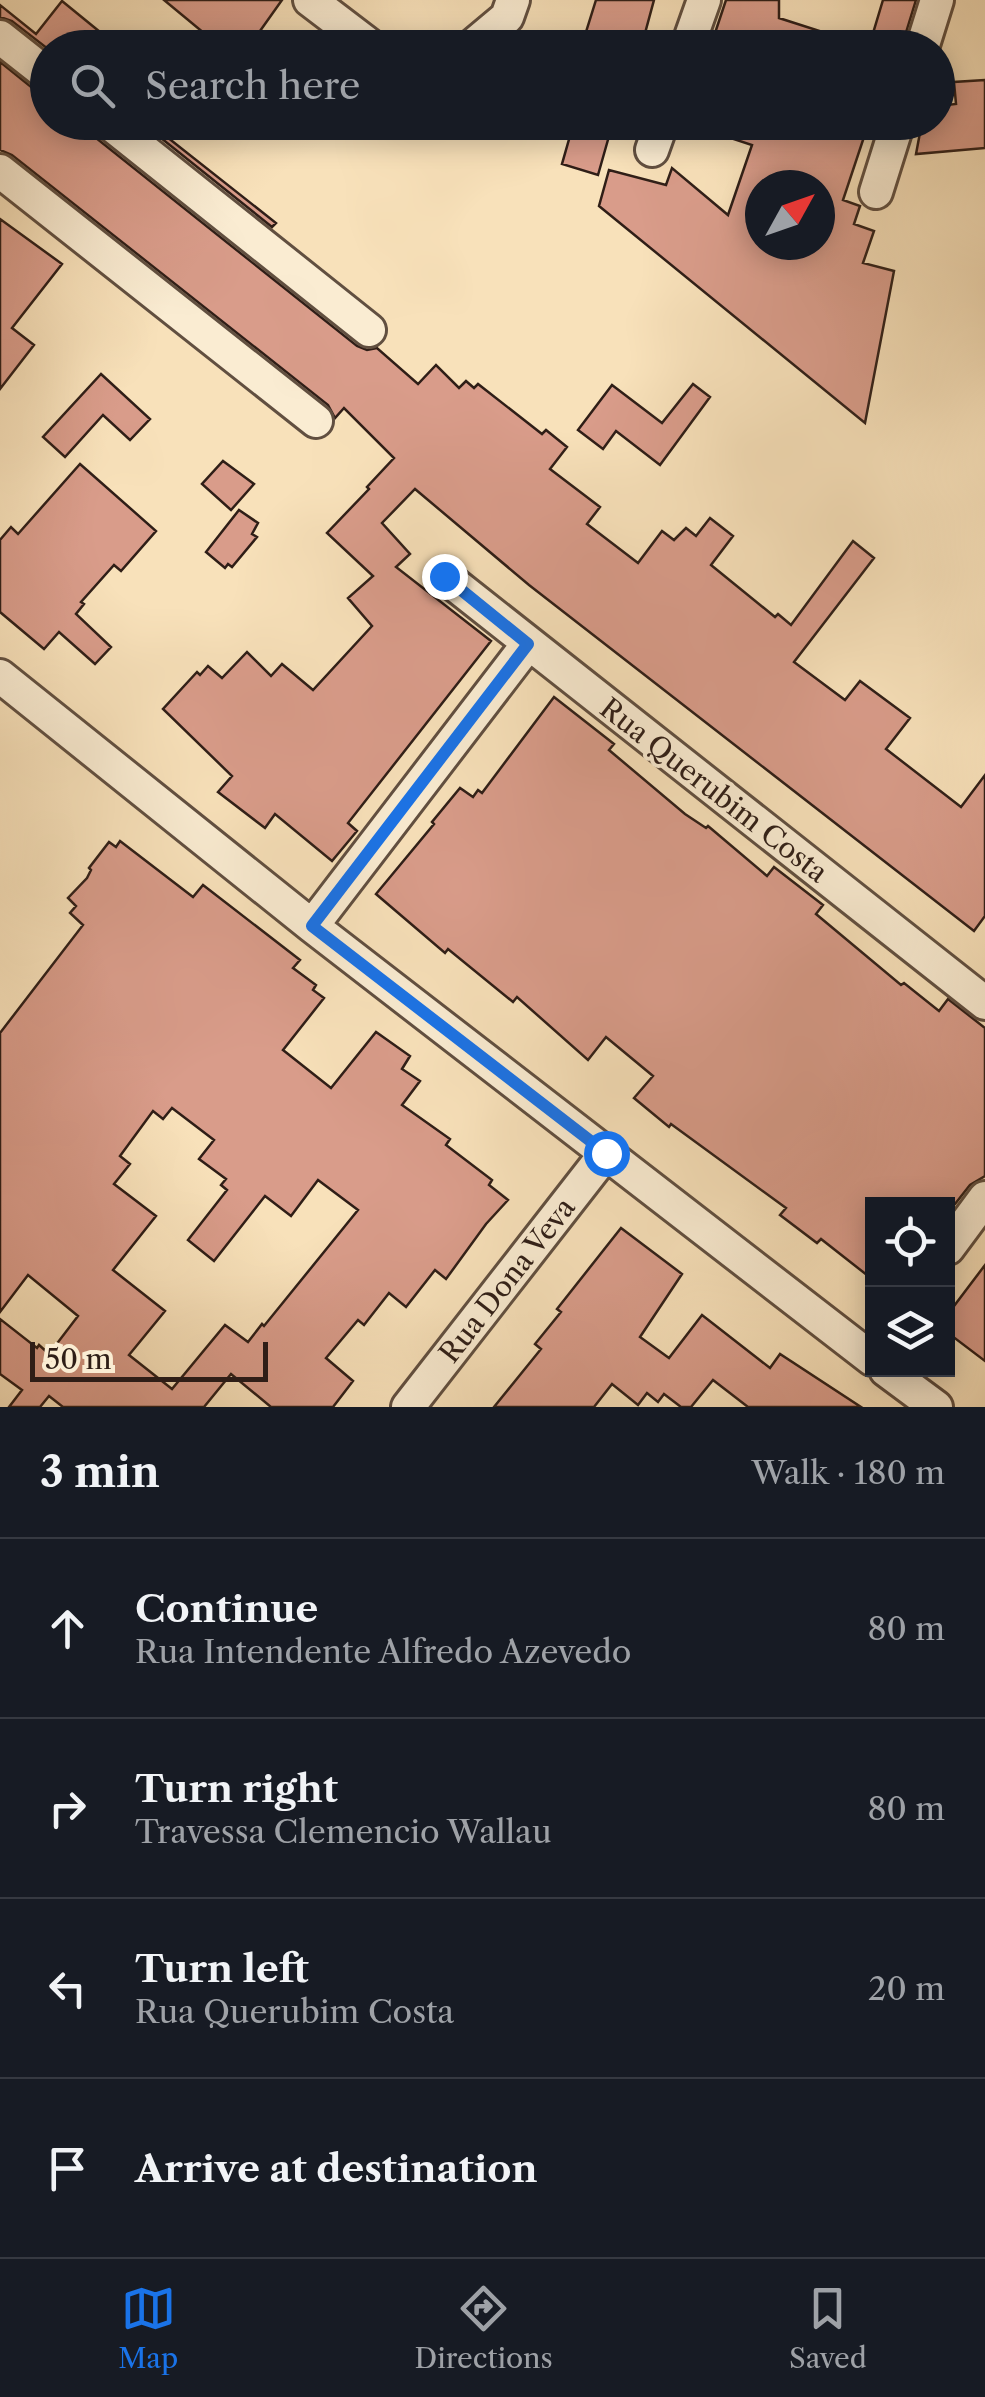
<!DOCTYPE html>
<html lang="en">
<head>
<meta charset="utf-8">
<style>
	:root { --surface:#171b24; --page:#20242c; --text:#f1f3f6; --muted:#9ea1a6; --line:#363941; --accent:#1a73e8 }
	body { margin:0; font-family:"Libre Caslon Text",serif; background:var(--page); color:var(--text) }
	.controls { position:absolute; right:30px; bottom:30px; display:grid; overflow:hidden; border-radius:0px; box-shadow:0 5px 25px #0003 }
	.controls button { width:90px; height:90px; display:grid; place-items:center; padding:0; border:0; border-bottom:2px solid var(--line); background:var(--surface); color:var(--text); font:50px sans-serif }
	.compass { position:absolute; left:745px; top:170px; width:90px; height:90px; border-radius:50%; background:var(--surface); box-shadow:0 5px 25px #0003; rotate:50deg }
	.scale { position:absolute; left:30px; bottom:25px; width:238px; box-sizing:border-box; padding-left:10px; border:5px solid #2f1e17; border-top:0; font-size:28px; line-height:35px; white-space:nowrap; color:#2f1e17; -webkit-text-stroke:8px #faecd2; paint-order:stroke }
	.stop { position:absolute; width:30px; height:30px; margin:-22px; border:8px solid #1a73e8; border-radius:50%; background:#fff }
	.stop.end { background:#1a73e8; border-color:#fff; box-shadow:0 2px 10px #0008 }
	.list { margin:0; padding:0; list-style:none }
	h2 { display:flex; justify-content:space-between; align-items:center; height:130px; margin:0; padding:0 40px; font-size:42px }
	h2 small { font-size:32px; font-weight:400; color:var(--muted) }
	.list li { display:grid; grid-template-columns:65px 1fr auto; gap:30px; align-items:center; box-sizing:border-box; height:180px; padding:0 40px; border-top:2px solid var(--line) }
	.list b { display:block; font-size:38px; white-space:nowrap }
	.list p { margin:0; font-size:32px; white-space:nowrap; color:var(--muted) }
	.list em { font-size:32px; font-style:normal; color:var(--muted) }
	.icon { flex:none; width:55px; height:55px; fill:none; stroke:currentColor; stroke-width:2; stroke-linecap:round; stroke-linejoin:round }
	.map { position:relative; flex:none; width:985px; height:1407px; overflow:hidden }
	.search { position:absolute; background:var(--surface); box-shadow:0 5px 25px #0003; left:30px; right:30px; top:30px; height:110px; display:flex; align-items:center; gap:25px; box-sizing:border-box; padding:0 35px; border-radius:55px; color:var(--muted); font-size:38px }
	.sheet { height:850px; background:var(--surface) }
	nav { display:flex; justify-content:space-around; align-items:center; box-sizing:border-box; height:140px; border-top:2px solid var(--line); background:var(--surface); font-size:28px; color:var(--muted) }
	nav a { display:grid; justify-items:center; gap:5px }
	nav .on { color:var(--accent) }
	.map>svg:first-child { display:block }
	.building { fill:#d99c8a; stroke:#2f1e17; stroke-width:2.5; fill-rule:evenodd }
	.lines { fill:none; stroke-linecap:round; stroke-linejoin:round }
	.minor-casing { stroke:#614f40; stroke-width:38 }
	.minor { stroke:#faecd2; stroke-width:32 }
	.route { stroke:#1a73e8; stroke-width:12 }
	.labels { text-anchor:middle; stroke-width:8; stroke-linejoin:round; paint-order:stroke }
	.street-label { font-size:28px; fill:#2f1e17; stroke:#faecd2 }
</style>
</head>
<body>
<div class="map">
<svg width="985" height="1407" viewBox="0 0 985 1407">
	<rect width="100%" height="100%" fill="#f8e1ba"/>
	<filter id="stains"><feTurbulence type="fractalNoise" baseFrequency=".002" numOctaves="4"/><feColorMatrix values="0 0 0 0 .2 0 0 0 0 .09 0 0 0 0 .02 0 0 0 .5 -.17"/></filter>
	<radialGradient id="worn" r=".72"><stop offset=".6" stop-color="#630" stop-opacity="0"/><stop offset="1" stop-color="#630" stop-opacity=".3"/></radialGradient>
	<!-- building -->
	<path class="building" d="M164,0H282L260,31L283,48H222Z
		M596,0H654L641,48H581Z
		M726,0H779V18L854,42L853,48H710Z
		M883,0H916L904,39L874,30Z
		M62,1L100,32L88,48L48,49L12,21L0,17V5L36,34Z
		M0,62L36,91L48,95V122H88L96,138L357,346L367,350L377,348L418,384L436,365L459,388L466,381L474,388L478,384L542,434L546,430L567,447L550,469L600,507L587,524L638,563L662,531L674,540L686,528L696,536L710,518L733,536L711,565L775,617L778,614L791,625L853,541L874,558L794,662L845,700L860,681L910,718L886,749L961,807L985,775V916L974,931L529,585L415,489L382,523L410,554L396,567L491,641L348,823L357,831L332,861L275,814L265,828L218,792L232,776L163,709L197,672L200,675L208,666L222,678L247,652L271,676L282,664L313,690L372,626L348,598L373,576L327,533L369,489L367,487L394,458L344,408L335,418L328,405L12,155L0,150Z
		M985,80V148L916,154L922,122H938V106L956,104L954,82Z
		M141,122H148L276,223L272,227Z
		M574,122H613L598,175L562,164Z
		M698,122H869L843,200L860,206L854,224L874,231L863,263L894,271L865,423L599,206L609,170L666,185L672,168L728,215L752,145L697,127ZM760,185H820V245H760Z
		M0,219L62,264L12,328L34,345L0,389Z
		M101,374L150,419L130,440L103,415L65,457L43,437Z
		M693,384L710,397L660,465L616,431L603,449L578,430L612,385L662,423Z
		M223,461L254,484L231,510L202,484Z
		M80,464L156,531L121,571L114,565L81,602L84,604L76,614L111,647L95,664L59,632L44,649L0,612V540L11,527L18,534Z
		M239,510L258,523L252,534L257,537L232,567L228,564L225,568L206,552Z
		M554,697L614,744L609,750L685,814L706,828L708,826L767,876L774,867L823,905L816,914L901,985L904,983L939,1011L948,999L985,1028V1176L970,1185L955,1204H872V1279L821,1239L817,1243L780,1215L786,1208L671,1124L669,1127L634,1098L653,1076L606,1037L588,1060L517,997L513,1002L448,949L445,953L376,894L434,824L432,822L460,788L473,797L478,790L482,793Z
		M120,841L193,897L203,885L300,960L293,968L316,985L313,990L324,998L283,1050L331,1088L376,1032L410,1056L402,1069L420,1081L402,1105L450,1139L446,1145L492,1180L489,1185L508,1200L486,1224L446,1279L435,1270L406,1307L389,1293L364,1325L358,1320L326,1358L353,1381L333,1407H271L231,1374L204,1407H63L49,1396L40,1407H9L22,1390L0,1374V1319L37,1348L39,1345L49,1354L78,1316L28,1275L0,1312V1033L83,925L70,913L76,906L68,898L87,878L91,870L89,868L109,842L116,847ZM172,1108L214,1140L199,1159L226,1179L221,1185L227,1190L188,1240L214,1261L265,1196L291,1216L318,1180L358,1210L264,1326L262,1324L248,1342L225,1325L172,1389L129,1355L165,1311L113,1270L156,1216L114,1184L130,1164L120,1156L153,1111L163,1119Z
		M621,1228L682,1274L640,1337L669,1358L702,1315L770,1368L780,1354L861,1407H748L713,1380L691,1407H681L664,1394L658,1402L647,1393L638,1405L612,1384L594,1407H494L541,1349L535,1344L561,1312L557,1309Z
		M985,1265V1361L948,1333V1314Z"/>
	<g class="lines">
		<defs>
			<path id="minor" d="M310,0L373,48
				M0,37L48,75
				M470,48L507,17L513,0
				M687,48L704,0
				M922,48L937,0
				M108,122L369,330
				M652,150L662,122
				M0,171L316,421
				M876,192L898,122
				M444,576L985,1003
				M0,676L312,926L872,1359
				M312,926L528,644
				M948,1248L985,1198
				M886,1370L936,1407
				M408,1407L606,1153"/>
		</defs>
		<!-- minor casing -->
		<use href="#minor" class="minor-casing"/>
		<!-- minor -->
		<use href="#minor" class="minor"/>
	</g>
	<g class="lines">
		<!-- route -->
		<path class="route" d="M444,576L528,644L312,926L606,1153"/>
	</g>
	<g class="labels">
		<!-- street labels -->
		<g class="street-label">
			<text transform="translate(714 790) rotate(38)" y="10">Rua Querubim Costa</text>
			<text transform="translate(507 1280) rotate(-52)" y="10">Rua Dona Veva</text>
		</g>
	</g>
	<rect width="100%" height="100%" filter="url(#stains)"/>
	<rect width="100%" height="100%" fill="url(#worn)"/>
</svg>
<div class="controls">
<button><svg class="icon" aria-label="locate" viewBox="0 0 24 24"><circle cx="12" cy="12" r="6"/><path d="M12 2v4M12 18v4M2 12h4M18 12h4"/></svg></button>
<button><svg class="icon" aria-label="layers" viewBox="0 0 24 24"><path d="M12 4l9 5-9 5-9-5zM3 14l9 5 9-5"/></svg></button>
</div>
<svg class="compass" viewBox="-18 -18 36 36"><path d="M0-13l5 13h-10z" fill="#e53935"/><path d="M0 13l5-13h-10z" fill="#9ea1a6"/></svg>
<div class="scale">50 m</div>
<div class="stop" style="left:606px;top:1153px"></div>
<div class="stop end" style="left:444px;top:576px"></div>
<div class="search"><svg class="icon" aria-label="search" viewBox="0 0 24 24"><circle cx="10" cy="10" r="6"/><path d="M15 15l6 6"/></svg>Search here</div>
</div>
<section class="sheet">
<h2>3 min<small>Walk · 180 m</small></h2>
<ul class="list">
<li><svg class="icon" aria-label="ahead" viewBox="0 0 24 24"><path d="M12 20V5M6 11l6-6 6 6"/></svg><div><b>Continue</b><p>Rua Intendente Alfredo Azevedo</p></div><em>80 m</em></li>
<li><svg class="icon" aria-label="right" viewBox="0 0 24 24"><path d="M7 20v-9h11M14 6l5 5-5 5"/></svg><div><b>Turn right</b><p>Travessa Clemencio Wallau</p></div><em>80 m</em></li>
<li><svg class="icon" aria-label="left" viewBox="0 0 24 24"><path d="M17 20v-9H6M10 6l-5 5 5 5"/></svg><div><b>Turn left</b><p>Rua Querubim Costa</p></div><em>20 m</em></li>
<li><svg class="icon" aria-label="arrive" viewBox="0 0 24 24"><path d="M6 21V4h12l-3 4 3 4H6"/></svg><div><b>Arrive at destination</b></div></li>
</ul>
</section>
<nav>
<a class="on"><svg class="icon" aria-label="map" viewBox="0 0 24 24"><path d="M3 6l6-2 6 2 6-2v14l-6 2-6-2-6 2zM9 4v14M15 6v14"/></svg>Map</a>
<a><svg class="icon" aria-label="directions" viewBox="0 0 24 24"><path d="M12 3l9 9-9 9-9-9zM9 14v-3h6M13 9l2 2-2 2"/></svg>Directions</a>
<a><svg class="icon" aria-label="saved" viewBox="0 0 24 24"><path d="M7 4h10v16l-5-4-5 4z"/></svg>Saved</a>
</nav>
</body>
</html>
